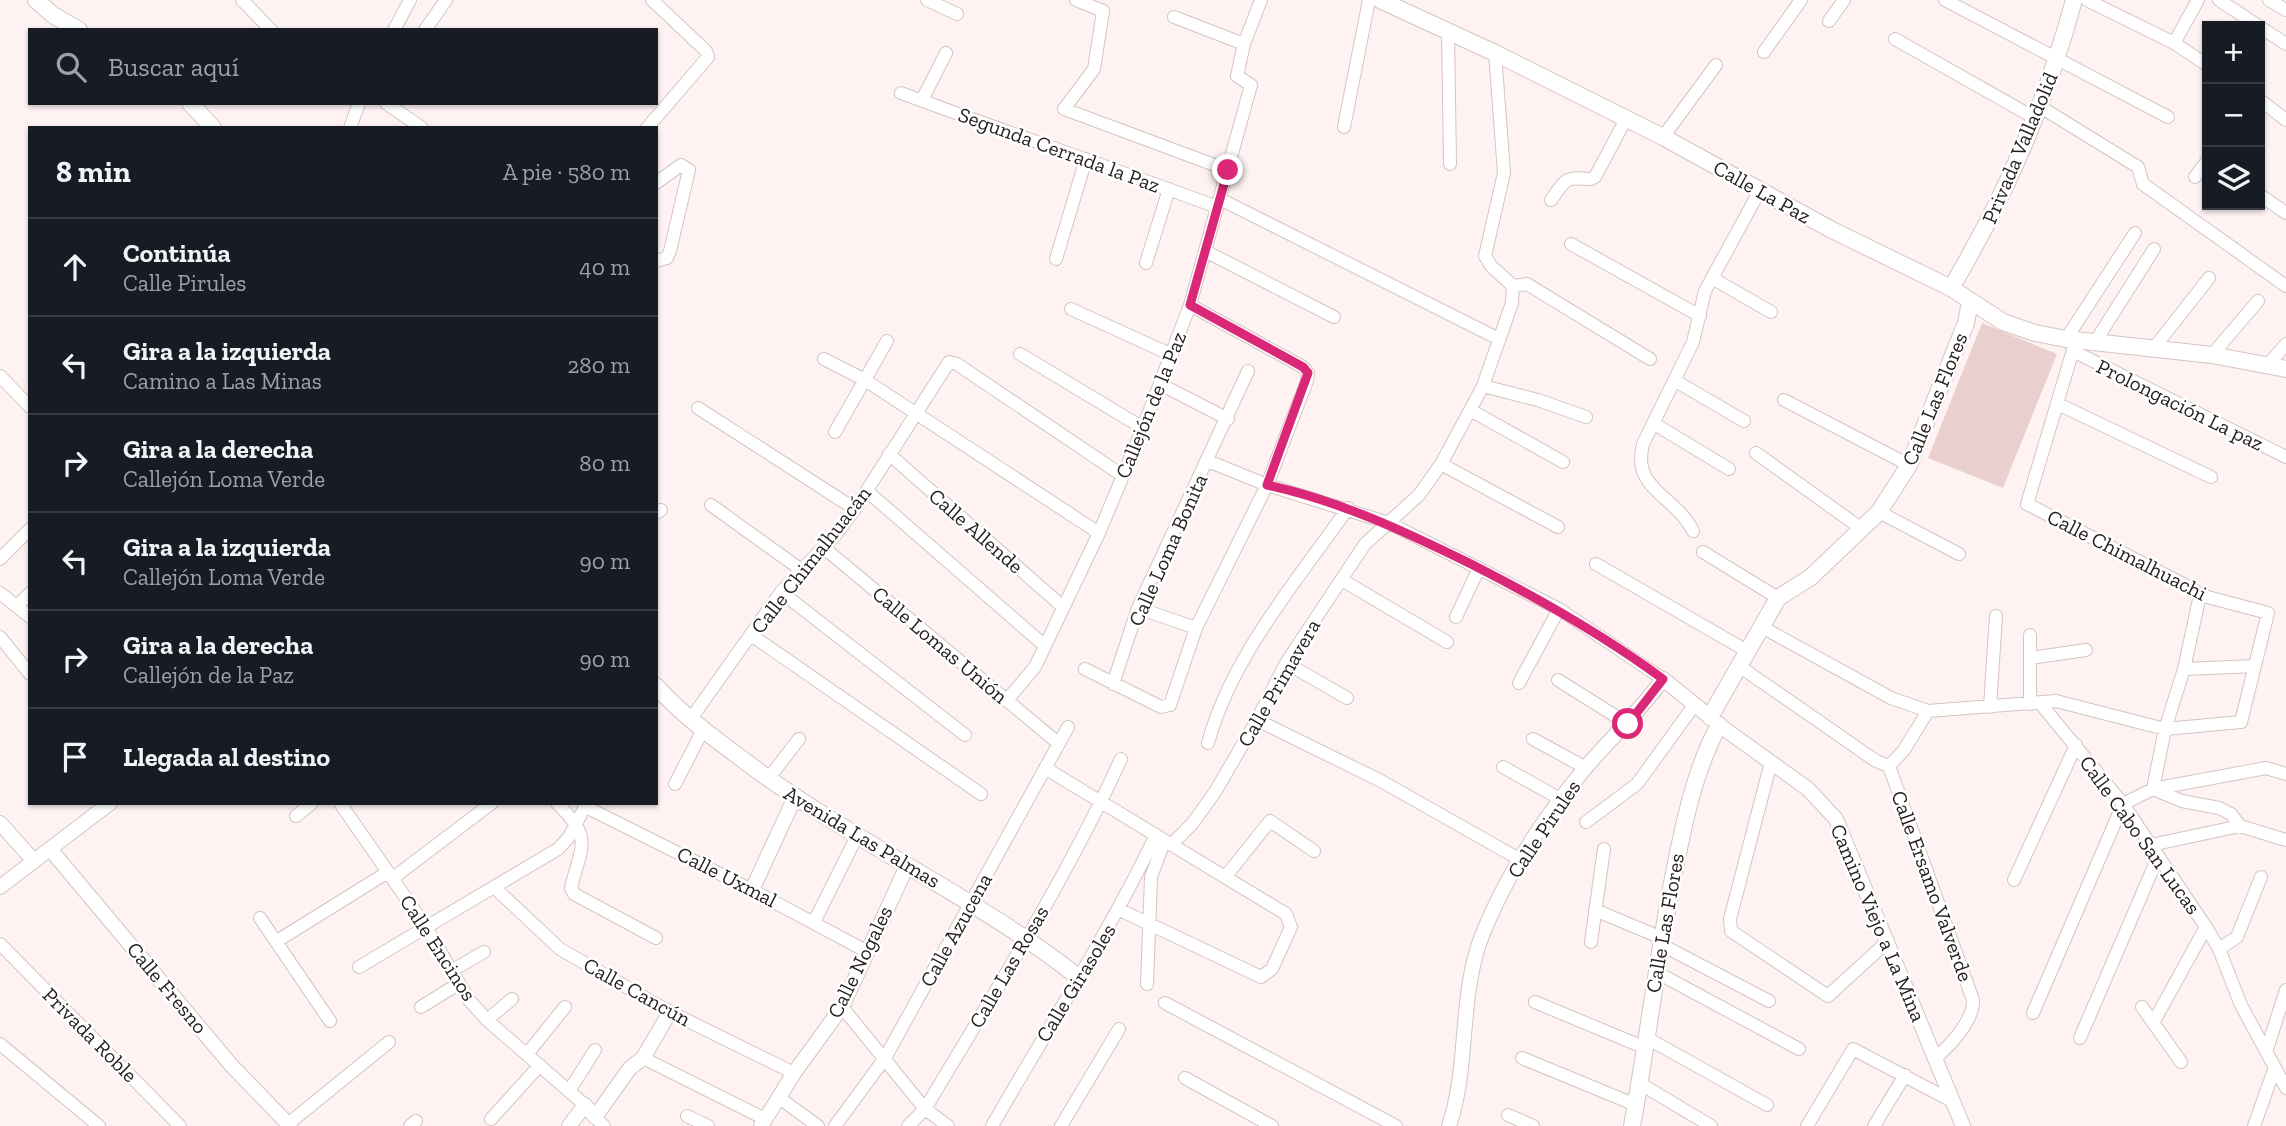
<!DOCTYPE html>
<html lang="es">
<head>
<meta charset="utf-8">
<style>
	:root { --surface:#171b24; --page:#242831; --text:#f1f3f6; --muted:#9ea1a6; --line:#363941 }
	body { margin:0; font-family:"Zilla Slab",serif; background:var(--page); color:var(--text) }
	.controls { position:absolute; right:21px; top:21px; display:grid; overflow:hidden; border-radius:0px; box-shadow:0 2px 5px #0004 }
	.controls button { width:63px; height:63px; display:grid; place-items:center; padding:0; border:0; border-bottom:2px solid var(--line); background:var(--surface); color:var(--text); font:35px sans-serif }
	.stop { position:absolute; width:21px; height:21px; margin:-16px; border:5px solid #db2777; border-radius:50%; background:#fff }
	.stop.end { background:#db2777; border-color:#fff; box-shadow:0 2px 7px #0008 }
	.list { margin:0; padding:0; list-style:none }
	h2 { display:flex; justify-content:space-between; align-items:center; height:91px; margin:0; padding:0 28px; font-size:30px }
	h2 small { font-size:23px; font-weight:400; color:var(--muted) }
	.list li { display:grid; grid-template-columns:46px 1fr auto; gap:21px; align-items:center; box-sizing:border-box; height:98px; padding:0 28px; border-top:2px solid var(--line) }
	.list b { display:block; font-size:26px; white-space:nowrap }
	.list p { margin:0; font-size:23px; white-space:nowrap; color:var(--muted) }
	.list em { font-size:23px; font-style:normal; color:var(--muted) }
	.icon { flex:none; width:38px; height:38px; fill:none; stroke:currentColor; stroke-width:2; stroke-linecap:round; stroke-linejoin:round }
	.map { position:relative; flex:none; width:2286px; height:1126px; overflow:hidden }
	.search { position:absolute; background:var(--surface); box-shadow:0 2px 5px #0004; left:28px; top:28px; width:630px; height:77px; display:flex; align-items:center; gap:18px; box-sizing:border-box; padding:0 24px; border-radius:0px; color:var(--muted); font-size:26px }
	.panel { position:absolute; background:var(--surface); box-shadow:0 2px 5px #0004; left:28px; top:126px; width:630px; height:679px; border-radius:0px }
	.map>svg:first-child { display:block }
	.green { fill:#e9d0ce }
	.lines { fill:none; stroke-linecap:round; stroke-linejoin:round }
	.minor-casing { stroke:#d4c4c2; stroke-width:14 }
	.tertiary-casing { stroke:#d4c4c2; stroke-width:16 }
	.secondary-casing { stroke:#d4c4c2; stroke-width:18 }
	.minor { stroke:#fff; stroke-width:12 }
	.tertiary { stroke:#fff; stroke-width:14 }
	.secondary { stroke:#fff; stroke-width:16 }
	.route { stroke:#db2777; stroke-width:9 }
	.labels { text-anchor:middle; stroke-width:5; stroke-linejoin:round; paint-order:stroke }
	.street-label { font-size:21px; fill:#231d1d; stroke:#fff }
</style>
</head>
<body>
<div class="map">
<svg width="2286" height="1126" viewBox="0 0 2286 1126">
	<rect width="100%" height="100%" fill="#fef3f2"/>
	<!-- green -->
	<path class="green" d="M1982,323L2057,354L2003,488L1928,458Z"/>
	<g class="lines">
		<defs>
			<path id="minor" d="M242,0L271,30
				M927,0L957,14
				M1076,0L1103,11L1094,69L1064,109L1228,170
				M1945,0L2168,117
				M2087,0L2174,43L2207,65
				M2219,0L2286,44
				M2269,0L2286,10
				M1174,17L1244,44
				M1829,21L1844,0
				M394,30L410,0
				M425,30L446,0
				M1448,31L1450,164
				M1895,39L2033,117
				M2174,43L2198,0
				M1764,52L1801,0
				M901,93C1006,132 1112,168 1217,207
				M922,100L946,53
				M2260,100L2286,120
				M386,103L422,128
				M2039,106L2138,167L2143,184L2286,286
				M1344,127L1369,0
				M350,128L359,103
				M647,128L708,57L706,51L652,0
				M1663,137L1716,65
				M2195,177L2207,161
				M656,183L681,165L689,170L670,251L667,258L656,261
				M2260,195L2286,213
				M1220,199L1499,339
				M1551,200C1567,178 1564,177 1591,179L1595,177L1626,119
				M1571,244L1700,316
				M1205,251L1334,317
				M1056,259L1086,159
				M1146,263L1169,189
				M1712,278L1771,312
				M1513,286L1527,284L1650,359
				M1071,309L1172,355
				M2066,339L2135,233
				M2095,342L2154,249
				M2154,348L2209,278
				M2075,352L2286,457
				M1020,354L1143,428
				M2212,355L2258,301
				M824,359L865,380L1099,533
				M2268,365L2286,344
				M0,376L30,407
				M1674,380L1744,421
				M1160,384L1228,419
				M1483,386L1538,400L1586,417
				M1784,400L1909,465
				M2058,404L2211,477
				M698,408L855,509
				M1472,411L1563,462
				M1653,423L1729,469
				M835,432L887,341
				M1756,453L1862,529
				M889,454L1063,607
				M1208,461L1267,485L1389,523L1559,609L1663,679
				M1441,464L1558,527
				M867,491L1045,646
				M711,505L800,569
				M1879,512L1959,554
				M656,513L661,510
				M1693,531C1676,496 1631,490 1643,444L1693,342L1705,291L1759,192
				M823,547L1058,743
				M1703,552L1778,598
				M0,559L30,529
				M1596,564L1747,651
				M1342,580L1447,642
				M781,592L965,735
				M0,593L30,617
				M2200,595L2184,669L2165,729L2153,789L2182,801L2219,808L2231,814L2240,826L2286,840
				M17,606L30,593
				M1138,608L1196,628
				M1456,617L1479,568
				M1760,626L1891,698L1928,711L2056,701L2165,729L2241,722L2268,613L2200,595L2193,589L2027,504L2076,340
				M751,635L981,794
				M2030,635V704
				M0,637L30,674
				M2030,658L2086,650
				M1286,663L1347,698
				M1739,666L1876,761L1889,766
				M1085,669L1161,707L1170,705L1196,628L1267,485L1307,381L1308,373L1303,367L1190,305
				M2184,669L2255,666
				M1558,680L1628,724
				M1519,683L1559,609
				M1113,684L1138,608L1248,371
				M1007,700L1035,667L1099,533L1143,428L1190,305L1251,85L1237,76L1244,44L1261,0
				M2040,703L2123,804L2206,927L2219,949L2241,1005L2286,1088
				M1990,707L1996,616
				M690,720L781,592L836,534L855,509L949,362L957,364L1123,476
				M1257,720L1381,781L1519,859
				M1533,739L1586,768
				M1208,743C1232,656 1296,582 1348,508
				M1771,762L1730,919L1731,931L1828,996L1888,941
				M1889,766L1973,1000C1974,1020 1950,1046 1935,1058
				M1889,766L1904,750L1928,711
				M1503,767L1562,800
				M1045,768L1286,914L1291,927L1272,969L1261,977L1120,910
				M768,779L799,739
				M675,784L703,730
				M340,803L426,927L469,1000L487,1020L585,1105
				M557,803C593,839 582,843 571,888L574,894L656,938
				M2123,804L2153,789L2266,768L2286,774
				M586,807L752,890L866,951
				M296,816L312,803
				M1586,822L1637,784L1695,704
				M1171,845L1192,824L1215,792L1257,720L1286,663L1365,544L1419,495L1441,464L1483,386L1512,303L1513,286L1491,266L1485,256L1504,173L1495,53
				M2151,845L2240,826
				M1226,876L1270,821L1314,851
				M393,878L492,803
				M2014,880L2076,745
				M495,888L560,949L670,1012L794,1073
				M1595,910L1662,938
				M260,918L330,1021
				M814,922L857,836
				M277,941L388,872
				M1591,942L1604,849
				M0,944L180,1126
				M1660,944L1769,1001
				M2219,949L2237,937L2261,877
				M359,967L558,849L569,837L587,803
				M451,971L484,952
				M1656,972L1799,1049
				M1147,984L1151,877L1164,842
				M1535,1002L1643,1047
				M1165,1003L1396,1126
				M421,1007L458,984
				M842,1007L925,1109L948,1126
				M2142,1007L2181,1062
				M2033,1013L2123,804
				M487,1020L512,999
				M2153,1023L2206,927
				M1645,1037L1767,1105
				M2080,1038L2158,857
				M0,1044L99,1126
				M2267,1049L2286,990
				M527,1054L565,1007
				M643,1058L765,1119
				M1522,1058L1636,1105
				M1185,1078L1272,1126
				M1639,1083L1711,1126
				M569,1091L595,1050
				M778,1097L818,1126
				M1508,1115L1533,1126
				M687,1116L708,1126
				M595,1117L604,1126
				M491,1119L540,1065
				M288,1124L389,1042
				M410,1126L416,1121
				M835,1126L885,1058L1068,727
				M908,1126L925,1109C993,995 1065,881 1121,759
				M992,1126C1047,1030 1107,936 1155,837
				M1061,1126L1119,1029
				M1807,1126L1853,1049L1952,1101
				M1874,1126L1905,1075
				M2254,1126L2274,1070"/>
			<path id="tertiary" d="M1719,725L1808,789L1836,819L1963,1126
				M0,823L34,861
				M50,849L231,1065L290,1126
				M0,887L110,803
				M752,890L795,797
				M569,1126L585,1105L595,1117L630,1068L643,1058L670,1012
				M761,1126L794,1073L842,1007L907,866
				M1449,1126C1470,1064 1458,995 1483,933C1507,874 1545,816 1586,767C1612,737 1640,711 1663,679L1710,717"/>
			<path id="secondary" d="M36,0L53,15L79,30
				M1380,0L1495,53L1663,137L1832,230L1951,288L2003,322L2035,333L2066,339L2212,355L2286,369
				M190,103L213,128
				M1951,288C2004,199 2047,100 2074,0
				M656,686C683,716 714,738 746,762C851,841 973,895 1077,976
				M1710,717L1778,598L1811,577L1879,512L1909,465L1966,323L1970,302
				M1632,1126C1647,1044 1657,961 1673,878C1683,827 1694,771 1719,725"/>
		</defs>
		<!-- minor casing -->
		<use href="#minor" class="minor-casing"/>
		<!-- tertiary casing -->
		<use href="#tertiary" class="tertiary-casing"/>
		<!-- secondary casing -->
		<use href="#secondary" class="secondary-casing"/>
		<!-- minor -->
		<use href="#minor" class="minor"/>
		<!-- tertiary -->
		<use href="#tertiary" class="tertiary"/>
		<!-- secondary -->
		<use href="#secondary" class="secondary"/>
	</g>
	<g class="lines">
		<!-- route -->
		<path class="route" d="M1228,170L1190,305L1303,367L1308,373L1267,485C1340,501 1404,531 1471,564C1538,598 1602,634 1663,679L1628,724"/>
	</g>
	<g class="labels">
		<!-- street labels -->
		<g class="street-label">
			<text transform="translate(2020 148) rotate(-67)" y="7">Privada Valladolid</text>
			<text transform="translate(1059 150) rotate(20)" y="7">Segunda Cerrada la Paz</text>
			<text transform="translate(1762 192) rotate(29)" y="7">Calle La Paz</text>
			<text transform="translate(1935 399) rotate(-68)" y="7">Calle Las Flores</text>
			<text transform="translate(1151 405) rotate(-68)" y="7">Callejón de la Paz</text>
			<text transform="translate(2180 405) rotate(26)" y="7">Prolongación La paz</text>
			<text transform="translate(976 531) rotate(41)" y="7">Calle Allende</text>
			<text transform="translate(1168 550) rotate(-66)" y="7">Calle Loma Bonita</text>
			<text transform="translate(2127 555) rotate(27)" y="7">Calle Chimalhuachi</text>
			<text transform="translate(811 560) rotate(-52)" y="7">Calle Chimalhuacán</text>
			<text transform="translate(940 645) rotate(40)" y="7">Calle Lomas Unión</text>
			<text transform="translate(1279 683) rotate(-60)" y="7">Calle Primavera</text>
			<text transform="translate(1544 829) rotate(-56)" y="7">Calle Pirules</text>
			<text transform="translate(2140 835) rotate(54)" y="7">Calle Cabo San Lucas</text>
			<text transform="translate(862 837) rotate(31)" y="7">Avenida Las Palmas</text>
			<text transform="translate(727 877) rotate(27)" y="7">Calle Uxmal</text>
			<text transform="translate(1932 886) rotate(70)" y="7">Calle Ersamo Valverde</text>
			<text transform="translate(1665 923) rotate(-80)" y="7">Calle Las Flores</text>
			<text transform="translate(1878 923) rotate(67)" y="7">Camino Viejo a La Mina</text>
			<text transform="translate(956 930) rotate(-61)" y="7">Calle Azucena</text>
			<text transform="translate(438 948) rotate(57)" y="7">Calle Encinos</text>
			<text transform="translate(860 962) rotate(-64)" y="7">Calle Nogales</text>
			<text transform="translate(1009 967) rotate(-60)" y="7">Calle Las Rosas</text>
			<text transform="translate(1076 983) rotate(-59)" y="7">Calle Girasoles</text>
			<text transform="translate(167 988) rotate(50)" y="7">Calle Fresno</text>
			<text transform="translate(637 992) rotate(29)" y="7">Calle Cancún</text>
			<text transform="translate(90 1035) rotate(45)" y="7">Privada Roble</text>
		</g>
	</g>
</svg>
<div class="controls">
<button>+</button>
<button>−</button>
<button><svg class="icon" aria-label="layers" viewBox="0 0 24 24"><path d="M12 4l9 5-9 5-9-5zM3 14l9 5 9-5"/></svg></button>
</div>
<div class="stop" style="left:1628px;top:724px"></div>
<div class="stop end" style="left:1228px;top:170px"></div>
<div class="search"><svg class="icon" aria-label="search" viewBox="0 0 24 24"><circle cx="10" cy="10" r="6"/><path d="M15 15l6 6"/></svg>Buscar aquí</div>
<section class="panel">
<h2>8 min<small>A pie · 580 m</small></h2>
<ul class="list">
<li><svg class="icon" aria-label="ahead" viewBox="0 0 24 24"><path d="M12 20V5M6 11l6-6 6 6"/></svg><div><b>Continúa</b><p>Calle Pirules</p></div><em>40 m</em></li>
<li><svg class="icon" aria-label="left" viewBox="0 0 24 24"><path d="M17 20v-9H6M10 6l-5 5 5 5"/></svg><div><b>Gira a la izquierda</b><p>Camino a Las Minas</p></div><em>280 m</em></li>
<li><svg class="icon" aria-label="right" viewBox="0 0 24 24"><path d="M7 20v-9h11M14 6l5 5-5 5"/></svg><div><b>Gira a la derecha</b><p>Callejón Loma Verde</p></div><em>80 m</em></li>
<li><svg class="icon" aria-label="left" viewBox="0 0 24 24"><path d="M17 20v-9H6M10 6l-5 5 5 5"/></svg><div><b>Gira a la izquierda</b><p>Callejón Loma Verde</p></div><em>90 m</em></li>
<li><svg class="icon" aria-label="right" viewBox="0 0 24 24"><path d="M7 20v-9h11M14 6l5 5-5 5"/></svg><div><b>Gira a la derecha</b><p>Callejón de la Paz</p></div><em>90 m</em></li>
<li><svg class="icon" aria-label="arrive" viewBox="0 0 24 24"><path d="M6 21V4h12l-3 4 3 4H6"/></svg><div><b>Llegada al destino</b></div></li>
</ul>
</section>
</div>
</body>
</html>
